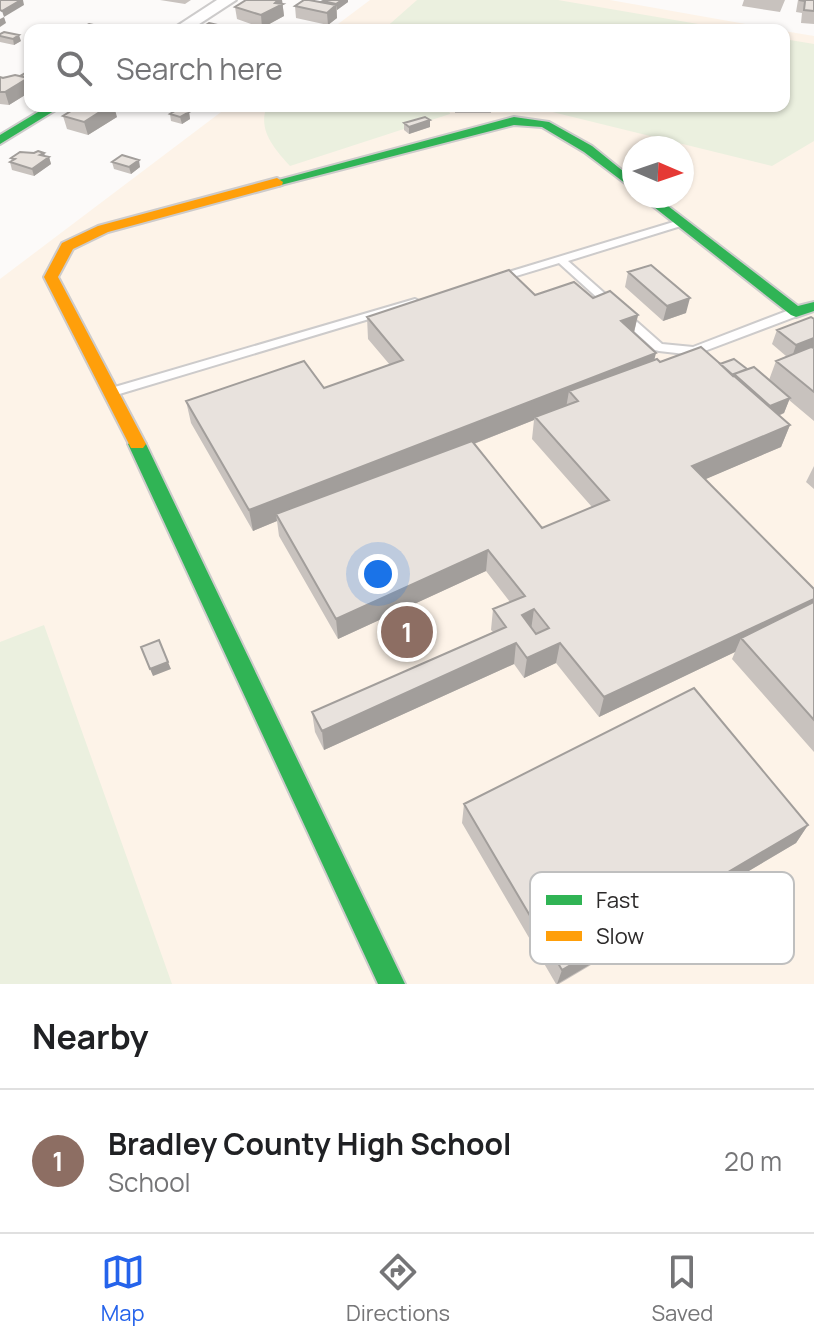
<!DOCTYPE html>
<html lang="en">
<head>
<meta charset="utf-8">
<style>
	:root { --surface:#fff; --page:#f2f2f2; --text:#202124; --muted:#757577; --line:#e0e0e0; --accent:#2563eb }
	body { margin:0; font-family:Manrope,sans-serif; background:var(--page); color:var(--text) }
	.compass { position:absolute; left:622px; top:136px; width:72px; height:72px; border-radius:50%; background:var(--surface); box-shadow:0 2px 6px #0004; rotate:92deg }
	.you { position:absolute; left:378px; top:574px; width:28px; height:28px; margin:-20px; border:6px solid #fff; border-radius:50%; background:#1a73e8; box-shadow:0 0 0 12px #1a73e833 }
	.badge { display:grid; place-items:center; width:52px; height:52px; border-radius:50%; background:var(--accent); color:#fff; font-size:26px; font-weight:700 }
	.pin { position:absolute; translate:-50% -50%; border:4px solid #fff; box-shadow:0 2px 8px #0006 }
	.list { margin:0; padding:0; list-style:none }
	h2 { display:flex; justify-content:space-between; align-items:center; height:104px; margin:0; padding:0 32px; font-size:34px }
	h2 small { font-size:26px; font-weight:400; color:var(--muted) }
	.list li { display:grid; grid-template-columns:52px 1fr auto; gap:24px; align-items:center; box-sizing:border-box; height:144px; padding:0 32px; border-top:2px solid var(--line) }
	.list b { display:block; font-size:30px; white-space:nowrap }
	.list p { margin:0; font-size:26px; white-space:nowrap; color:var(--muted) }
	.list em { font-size:26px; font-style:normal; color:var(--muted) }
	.icon { flex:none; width:44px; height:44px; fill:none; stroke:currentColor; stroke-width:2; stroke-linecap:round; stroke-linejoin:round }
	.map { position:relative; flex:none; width:814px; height:984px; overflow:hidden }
	.search { position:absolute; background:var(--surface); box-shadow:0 2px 6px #0004; left:24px; right:24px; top:24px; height:88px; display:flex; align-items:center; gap:20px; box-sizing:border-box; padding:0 28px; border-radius:16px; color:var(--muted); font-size:30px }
	.sheet { height:248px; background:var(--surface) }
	nav { display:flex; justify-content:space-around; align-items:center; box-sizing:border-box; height:112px; border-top:2px solid var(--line); background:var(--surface); font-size:22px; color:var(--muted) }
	nav a { display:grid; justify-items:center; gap:4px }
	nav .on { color:var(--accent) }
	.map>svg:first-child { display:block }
	.education { fill:#fdf3e8; fill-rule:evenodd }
	.green { fill:#ebf0df }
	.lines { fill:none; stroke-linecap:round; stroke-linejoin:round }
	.lane-casing { stroke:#cdcbcb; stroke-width:4 }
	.street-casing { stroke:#cdcbcb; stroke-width:4 }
	.fast-casing { stroke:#cdcbcb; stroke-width:4 }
	.slow-casing { stroke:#cdcbcb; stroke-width:4 }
	.lane { fill:#fffefe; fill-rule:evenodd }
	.street { fill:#fffefe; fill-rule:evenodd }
	.fast { fill:#30b455; fill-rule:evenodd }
	.slow { fill:#ff9f0a; fill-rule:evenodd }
	.wall { fill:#c8c2be; fill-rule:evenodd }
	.shaded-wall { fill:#a29e9b }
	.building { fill:#e8e2dd; stroke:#a29e9b; stroke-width:2; fill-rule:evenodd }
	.key { fill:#fff; stroke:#bfbfbf; stroke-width:2 }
	.key-label { font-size:22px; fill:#2b2929 }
</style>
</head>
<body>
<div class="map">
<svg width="814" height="984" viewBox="0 0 814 984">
	<rect width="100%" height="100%" fill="#fcfaf9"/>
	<!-- education -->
	<path class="education" d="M370,0H610L779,30H330Z
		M784,31L814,36V984H0V279L229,106H784ZM634,148H682V196H634Z"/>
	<!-- green -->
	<path class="green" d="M417,0H558L733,30H383Z
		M784,39L814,44V141L772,166L528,106H784Z
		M267,106H448L450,114L290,166C275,149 257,130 267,106Z
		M44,625L172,984H0V642Z"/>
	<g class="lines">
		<defs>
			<path id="lane" d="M680,220L684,221V225L568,261L662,344L693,347L792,309H800V315L694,355L659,351L655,350L559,263L496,282L490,279L492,277Z
				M415,299L421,302L419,304L116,395H108L106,392L108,389Z"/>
			<path id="street" d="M217,0H236L190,30H171Z"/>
			<path id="fast" d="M48,106H62L0,144V135Z
				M514,117L549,122L592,146L634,180V190L584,152L542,127L514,125L277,186L271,182Z
				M640,196H655L798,306L814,302V311L796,317L791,315Z
				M137,438L146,444L405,984H378L128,444Z"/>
			<path id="slow" d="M277,178L283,182L282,185L108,232L73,249L58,277L146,444L143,448H131L44,277L62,243L98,226Z"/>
		</defs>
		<!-- lane casing -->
		<use href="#lane" class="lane-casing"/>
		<!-- street casing -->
		<use href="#street" class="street-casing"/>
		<!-- fast casing -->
		<use href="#fast" class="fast-casing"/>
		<!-- slow casing -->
		<use href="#slow" class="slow-casing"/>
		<!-- lane -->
		<use href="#lane" class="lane"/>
		<!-- street -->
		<use href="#street" class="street"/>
		<!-- fast -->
		<use href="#fast" class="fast"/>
		<!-- slow -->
		<use href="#slow" class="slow"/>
	</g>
	<!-- wall -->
	<path class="wall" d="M160,0H191L185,4Z
		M246,0H282L284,16L262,28L237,19L235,7Z
		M744,0H785L780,12L742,6Z
		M798,0H814V24L801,23L802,13L796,12Z
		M323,1L348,2L337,10V18L328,25L296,18L295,6L323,3Z
		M0,34L21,41L14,45L0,42Z
		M30,72V92L9,105L0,104V77L20,76Z
		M455,106H491V113H455Z
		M189,112L190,119L182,124L171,121L170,114Z
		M63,116L117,117L88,135L67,129Z
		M404,123L430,127L409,134L404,130Z
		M34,153H44L45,156L49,157L51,164L34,176L12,170L10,162L12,161L11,158Z
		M112,162L140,167L131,174L114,169Z
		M628,272L686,313L663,321L625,287Z
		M535,295L593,298L638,315L634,333L654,359L660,362L720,364L747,369L769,380L776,361L786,356L772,344L777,330L814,319V421L789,400L784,413L779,416L790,425L781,447L705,479L814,589V752L732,659L735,652L599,717L556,663L524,678L514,664L324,750L315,732L312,712L493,632L491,630L493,609L510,602L486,571L338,639L279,536L277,521L253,531L191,423L186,401L324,388L390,365L368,339L367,317ZM534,420L532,439L592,507L542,528L474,444Z
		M814,466V489L806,482Z
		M464,804L808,825L796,843L559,984H556L462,823Z"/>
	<!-- shaded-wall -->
	<path class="shaded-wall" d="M21,0H23L24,5L4,17L2,11Z
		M278,0H282L284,16L262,28L261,15Z
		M342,0H348V2L337,10L336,4Z
		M336,5L337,18L328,25L327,13Z
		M4,17L6,23L0,27V19Z
		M19,35L21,41L14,45L13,39Z
		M28,78L30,92L9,105L5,92Z
		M109,106H114L117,117L88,135L84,122Z
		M189,112L190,119L182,124L180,117Z
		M430,120V127L409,134V127Z
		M44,153L46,160L49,157L51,164L34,176L32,169L40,155Z
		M139,160L140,167L131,174L129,167Z
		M690,298L686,313L663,321L667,306Z
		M638,315L633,336L621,321Z
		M814,338V351L791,360L796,345Z
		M656,353L651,374L578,401L569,391L566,408L535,417L534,420L279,520L276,514L277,521L253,531L249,510Z
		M790,398L784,413L764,421L770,406Z
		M790,425L781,447L685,488L692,466Z
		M488,550L486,571L338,639L336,619Z
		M814,599V610L741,638L735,652L599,717L604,697Z
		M534,609L531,630L522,615Z
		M516,643L514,664L324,750L322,731Z
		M560,643L556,663L524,678L527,658Z
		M168,662L171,669L153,676L150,669Z
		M808,825L796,843L557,984L562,970Z"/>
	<!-- building -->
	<path class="building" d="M0,0H21L2,11L0,10Z
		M246,0H278L275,3L283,4L261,15L235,7Z
		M304,0H309L336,5L327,13L295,6Z
		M325,0H342L336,4L323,1Z
		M799,0H814V11L804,10L805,1Z
		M209,23L231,28L227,30H198Z
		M89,24L112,29L110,30H78Z
		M4,32L19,35L13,39L0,36V34Z
		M27,72H30V78L20,76Z
		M15,75L28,78L5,92H0V77L3,78Z
		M79,106H109L84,122L63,116Z
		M178,109L189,112L180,117L170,114Z
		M425,117L430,120L409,127L404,123Z
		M38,151L44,153L40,155L49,157L32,169L10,162L15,159L11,158L20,152L34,153Z
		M122,155L139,160L129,167L112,162Z
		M651,265L690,298L667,306L628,272Z
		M509,270L535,295L574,282L593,298L610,291L638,315L621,321L656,353L249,510L186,401L304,361L324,388L403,360L367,317Z
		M811,317L814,319V338L796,345L777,330Z
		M701,347L790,425L692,466L814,589V599L604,697L560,643L527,658L516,643L322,731L312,712L506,627L493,609L525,596L488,550L336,619L276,514L472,441L542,528L609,500L535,417L578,401L569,391L657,359L660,362ZM534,609L549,628L536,634L522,615Z
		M811,347L814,348V392L776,361Z
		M734,359L747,369L734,374L733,376L720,364Z
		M754,367L790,398L770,406L734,374Z
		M814,602V720L741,638Z
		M159,640L168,662L150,669L141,647Z
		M694,688L808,825L562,970L464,804Z"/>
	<!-- legend -->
	<rect x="530" y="872" width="264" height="92" rx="12" class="key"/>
	<rect x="546" y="895" width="36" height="10" fill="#30b455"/>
	<rect x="546" y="931" width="36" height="10" fill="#ff9f0a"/>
	<g class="key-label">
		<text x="596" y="908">Fast</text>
		<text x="596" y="944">Slow</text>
	</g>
</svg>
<svg class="compass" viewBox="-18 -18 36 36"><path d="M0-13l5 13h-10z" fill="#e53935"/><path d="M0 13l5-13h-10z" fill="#757577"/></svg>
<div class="you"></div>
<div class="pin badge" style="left:407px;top:632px;background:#8d6e63">1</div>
<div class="search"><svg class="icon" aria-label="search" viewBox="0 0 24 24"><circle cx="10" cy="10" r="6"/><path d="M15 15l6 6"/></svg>Search here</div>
</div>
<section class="sheet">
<h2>Nearby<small></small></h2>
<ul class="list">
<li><span class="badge" style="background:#8d6e63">1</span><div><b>Bradley County High School</b><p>School</p></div><em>20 m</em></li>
</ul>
</section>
<nav>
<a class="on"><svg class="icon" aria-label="map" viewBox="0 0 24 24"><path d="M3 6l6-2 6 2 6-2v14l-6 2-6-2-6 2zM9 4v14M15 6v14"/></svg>Map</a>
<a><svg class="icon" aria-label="directions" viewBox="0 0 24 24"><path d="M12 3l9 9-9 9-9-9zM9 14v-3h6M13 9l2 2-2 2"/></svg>Directions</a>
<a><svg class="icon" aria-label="saved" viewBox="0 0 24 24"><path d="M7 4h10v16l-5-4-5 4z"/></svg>Saved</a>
</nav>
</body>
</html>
